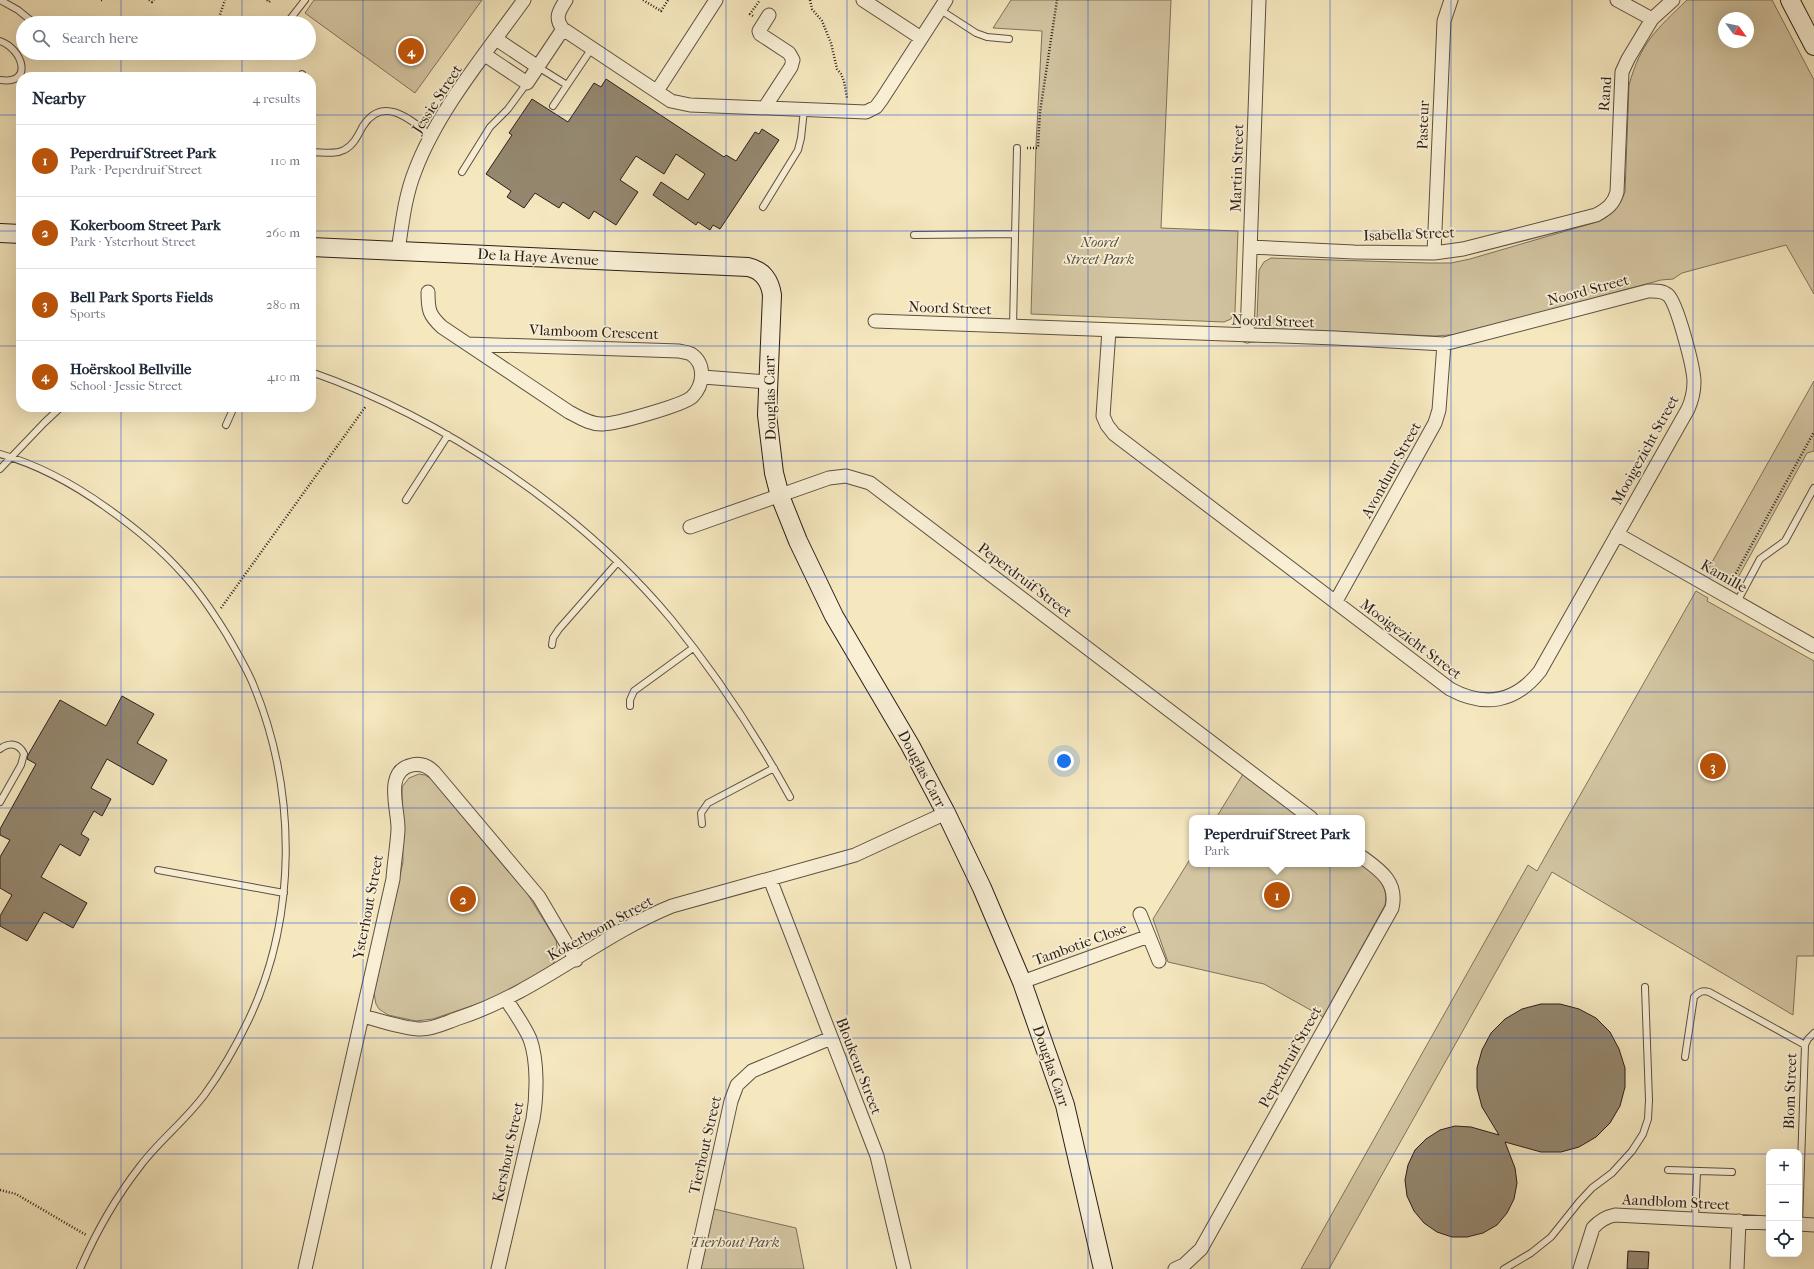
<!DOCTYPE html>
<html lang="en">
<head>
<meta charset="utf-8">
<style>
	:root { --surface:#fff; --page:#f2f2f3; --text:#1f2937; --muted:#747a83; --line:#e0e1e3; --accent:#b45309 }
	body { margin:0; font-family:"IM FELL French Canon",serif; background:var(--page); color:var(--text) }
	.controls { position:absolute; right:12px; bottom:12px; display:grid; overflow:hidden; border-radius:8px; box-shadow:0 4px 16px #0002 }
	.controls button { width:36px; height:36px; display:grid; place-items:center; padding:0; border:0; border-bottom:1px solid var(--line); background:var(--surface); color:var(--text); font:20px sans-serif }
	.compass { position:absolute; left:1718px; top:12px; width:36px; height:36px; border-radius:50%; background:var(--surface); box-shadow:0 4px 16px #0002; rotate:123deg }
	.you { position:absolute; left:1064px; top:761px; width:14px; height:14px; margin:-10px; border:3px solid #fff; border-radius:50%; background:#1a73e8; box-shadow:0 0 0 6px #1a73e833 }
	.badge { display:grid; place-items:center; width:26px; height:26px; border-radius:50%; background:var(--accent); color:#fff; font-size:13px; font-weight:700 }
	.pin { position:absolute; translate:-50% -50%; border:2px solid #fff; box-shadow:0 1px 4px #0006 }
	.popup { position:absolute; left:1189px; top:815px; width:176px; height:52px; box-sizing:border-box; display:grid; place-content:center; border-radius:8px; background:var(--surface); filter:drop-shadow(0 1px 3px #0005); font-size:13px; white-space:nowrap; color:var(--muted) }
	.popup b { font-size:15px; color:var(--text) }
	.popup::after { content:''; position:absolute; left:50%; top:100%; margin-left:-8px; border:8px solid transparent; border-top-color:var(--surface) }
	.list { margin:0; padding:0; list-style:none }
	h2 { display:flex; justify-content:space-between; align-items:center; height:52px; margin:0; padding:0 16px; font-size:17px }
	h2 small { font-size:13px; font-weight:400; color:var(--muted) }
	.list li { display:grid; grid-template-columns:26px 1fr auto; gap:12px; align-items:center; box-sizing:border-box; height:72px; padding:0 16px; border-top:1px solid var(--line) }
	.list b { display:block; font-size:15px; white-space:nowrap }
	.list p { margin:0; font-size:13px; white-space:nowrap; color:var(--muted) }
	.list em { font-size:13px; font-style:normal; color:var(--muted) }
	.icon { flex:none; width:22px; height:22px; fill:none; stroke:currentColor; stroke-width:2; stroke-linecap:round; stroke-linejoin:round }
	.map { position:relative; flex:none; width:1814px; height:1269px; overflow:hidden }
	.search { position:absolute; background:var(--surface); box-shadow:0 4px 16px #0002; left:16px; top:16px; width:300px; height:44px; display:flex; align-items:center; gap:10px; box-sizing:border-box; padding:0 14px; border-radius:22px; color:var(--muted); font-size:15px }
	.panel { position:absolute; background:var(--surface); box-shadow:0 4px 16px #0002; left:16px; top:72px; width:300px; height:340px; border-radius:16px }
	.map>svg:first-child { display:block }
	.green { fill:#d3c5a2; stroke:#7f725e; fill-rule:evenodd }
	.building { fill:#94876f; stroke:#2b1e19 }
	.lines { fill:none; stroke-linecap:round; stroke-linejoin:round }
	.lane-casing { stroke:#5e5042; stroke-width:8 }
	.street-casing { stroke:#5e5042; stroke-width:15 }
	.secondary-casing { stroke:#2b1e19; stroke-width:20 }
	.path { stroke:#2b1e19; stroke-width:2.5; stroke-dasharray:1 2; stroke-linecap:butt }
	.lane { stroke:#f8efd5; stroke-width:6 }
	.street { stroke:#f8efd5; stroke-width:13 }
	.secondary { stroke:#f8efd5; stroke-width:18 }
	.grid { fill:none; stroke:#1d4ed8; stroke-width:1; stroke-opacity:0.55 }
	.labels { text-anchor:middle; stroke-width:3.5; stroke-linejoin:round; paint-order:stroke }
	.street-label { font-size:15px; fill:#2b1e19; stroke:#f8efd5 }
	.park-label { font-size:15px; font-style:italic; fill:#5d5042; stroke:#f8efd5 }
</style>
</head>
<body>
<div class="map">
<svg width="1814" height="1269" viewBox="0 0 1814 1269">
	<rect width="100%" height="100%" fill="#f5e7be"/>
	<filter id="stains"><feTurbulence type="fractalNoise" baseFrequency=".005" numOctaves="4"/><feColorMatrix values="0 0 0 0 .2 0 0 0 0 .09 0 0 0 0 .02 0 0 0 .5 -.17"/></filter>
	<radialGradient id="worn" r=".72"><stop offset=".6" stop-color="#630" stop-opacity="0"/><stop offset="1" stop-color="#630" stop-opacity=".3"/></radialGradient>
	<!-- green -->
	<path class="green" d="M314,0H482L415,93L305,13Z
		M1011,0H1171L1161,228L1238,231L1235,312L1231,319L1224,322L1031,314L1036,145L1042,31L993,28Z
		M1687,0H1772L1814,80V294L1786,245L1682,273L1673,279L1661,280L1462,334L1435,336L1269,329L1261,325L1257,318L1259,270L1264,262L1271,258L1428,263H1451L1470,259L1600,221C1613,214 1620,205 1625,192L1629,85C1641,42 1656,30 1687,0ZM1724,18H1748V42H1724Z
		M1814,381V451L1807,453L1735,583H1728L1707,571Z
		M1696,591L1708,598L1707,601L1814,661V956H1797L1793,1015L1552,872L1329,1269H1301L1528,865L1537,871Z
		M419,774L425,775L433,780L525,890L556,940L558,954L553,964L549,967L500,996L433,1019L416,1021L388,1015L379,1009L376,1004L374,993L403,862L402,787L409,778Z
		M1243,774L1300,818H1216Z
		M1192,856V864H1361C1376,875 1389,885 1385,905L1323,1017L1264,984L1168,962L1153,919Z
		M714,1209L796,1228L804,1269H700Z"/>
	<!-- building -->
	<path class="building" d="M606,79L724,157L726,155L736,161L755,132L759,134L762,129L779,140L720,229L713,225L710,230L698,222L696,225L653,195L661,182L688,200L705,174L676,154L664,174L636,156L620,180L638,192L616,225L594,211L589,219L563,202L559,208L535,193L524,208L507,197L511,191L486,174L512,135L509,133L532,99L568,122L594,83L601,87Z
		M122,696L154,714L137,743L167,760L153,785L107,759L91,788L111,799L102,816L94,811L81,834L89,839L80,856L60,844L41,877L87,903L73,928L44,912L27,941L0,926V916L12,895L0,888V857L10,840L0,835V829L36,764L27,759L28,755L60,700L106,726Z
		M1541,1004H1560L1579,1009L1596,1018L1610,1032L1619,1049L1625,1068V1087L1620,1106L1610,1123L1596,1137L1579,1147L1561,1152H1541L1505,1142L1515,1168L1517,1183L1514,1199L1507,1213L1497,1225L1483,1233L1467,1237H1452L1437,1232L1424,1223L1414,1211L1407,1196L1405,1180L1408,1165L1415,1150L1426,1139L1440,1130L1455,1126L1471,1127L1499,1135L1482,1107L1477,1088V1068L1482,1050L1491,1033L1505,1019L1522,1009Z
		M1628,1251L1649,1252L1648,1269H1627Z"/>
	<g class="lines">
		<defs>
			<path id="lane" d="M0,0L18,10L34,23
				M939,9L976,33L987,37L1009,39
				M287,23L305,0
				M0,41C23,49 34,85 0,80
				M538,67L567,85
				M301,77L302,74
				M553,106L592,48
				M311,152C322,152 335,155 344,150C354,145 358,135 363,126C383,95 410,119 430,135
				M462,172L490,127L508,109L527,83
				M763,207L798,150L801,138L804,110
				M914,235L1015,234
				M1013,326L1017,148
				M311,372C443,418 581,511 671,619C716,674 756,735 790,797
				M226,425L234,407
				M0,454C39,465 75,485 107,508C134,527 161,549 183,574C200,592 214,614 227,635C236,651 246,667 253,684C297,790 298,917 248,1021C236,1046 221,1072 205,1094C186,1120 160,1140 141,1165C116,1197 96,1232 80,1269
				M0,469L44,423L61,407
				M406,500L448,435
				M1737,602L1760,559L1785,541L1814,488
				M552,645L553,638L559,629L617,563
				M630,706V700L634,691L693,648
				M0,749C9,742 19,743 24,754L21,765L0,802
				M702,824L701,813L708,803L774,768
				M158,870L284,893
				M1685,1057L1694,997C1699,992 1702,990 1709,992L1805,1045
				M1668,1170L1732,1172
				M1695,1219L1697,1172
				M1799,1224L1805,1045L1808,1039L1814,1033
				M1504,1269L1531,1253L1551,1237L1579,1202L1592,1188L1612,1173L1632,1151L1643,1134L1648,1119L1649,1100L1645,987"/>
			<path id="street" d="M566,0C559,11 554,18 563,29L671,101L690,105L866,112L876,107L882,99L946,0
				M863,0L921,38
				M1617,0L1652,19
				M496,39L538,67
				M485,55L527,83L563,29
				M657,91L716,0
				M765,107L791,67L793,60L789,53L760,34L759,31L769,15
				M1250,247L1354,252L1434,253L1463,249L1596,215C1607,209 1614,204 1617,192L1622,72L1628,59L1652,19L1673,0
				M398,251C402,224 405,196 415,171C438,110 486,53 524,0
				M1434,253L1444,21L1451,0
				M428,292C428,310 429,315 442,327L569,412C579,417 589,424 601,424C614,425 683,405 692,397C704,385 706,364 691,354C687,352 683,352 679,351L468,344
				M875,321L1335,338L1444,344L1648,291C1655,291 1662,290 1668,295C1677,303 1694,368 1694,382C1694,391 1692,400 1688,409L1540,671C1516,702 1485,708 1450,689L1114,434L1107,425L1103,416L1109,330
				M1247,336L1259,0
				M703,377L768,382
				M690,527L829,478L846,476L870,483L1311,818
				M1617,534L1814,646
				M1336,601L1435,423L1439,410L1444,344
				M770,879L877,1156L904,1269
				M1140,914L1159,961
				M1022,982L1149,936
				M362,1016C380,1020 404,1029 421,1029C434,1029 447,1022 459,1018C536,993 598,936 672,906L855,855L946,813
				M1799,1224L1814,1225
				M305,1269L393,879C394,863 397,847 398,830C399,811 383,771 412,765C421,763 428,766 434,772L539,897L576,960
				M498,1269L533,1119C537,1096 538,1061 530,1039C524,1025 514,1012 506,999
				M694,1269L731,1101L737,1085L752,1071L831,1038
				M1175,1269L1184,1265L1201,1249L1392,908C1398,882 1380,870 1362,857
				M1580,1269L1593,1228C1599,1221 1605,1217 1615,1215L1769,1223
				M1737,1269L1739,1221"/>
			<path id="secondary" d="M1790,0L1814,46
				M0,233L21,234
				M311,247L748,267C763,270 770,281 772,295L767,415L774,473L780,496L798,541L834,616L910,745L946,813L982,888L1022,982L1065,1105L1103,1269"/>
		</defs>
		<!-- lane casing -->
		<use href="#lane" class="lane-casing"/>
		<!-- street casing -->
		<use href="#street" class="street-casing"/>
		<!-- secondary casing -->
		<use href="#secondary" class="secondary-casing"/>
		<!-- path -->
		<path class="path" d="M101,0H103
			M149,0L152,2L154,0
			M267,0L269,2L271,0
			M643,0L661,11L668,0
			M810,0L812,9L822,21L831,43L837,69L841,74L844,81L847,98
			M753,16L750,14L760,0
			M217,23L225,0
			M1027,148H1037L1038,146L1040,112L1057,0
			M1730,584L1814,432
			M221,608L366,406
			M0,1190L16,1194L86,1235"/>
		<!-- lane -->
		<use href="#lane" class="lane"/>
		<!-- street -->
		<use href="#street" class="street"/>
		<!-- secondary -->
		<use href="#secondary" class="secondary"/>
	</g>
	<!-- grid -->
	<path class="grid" d="M121,0V23M242,0V23M363,0V1269M484,0V1269M605,0V1269M726,0V1269M847,0V1269M967,0V1269M1088,0V1269M1209,0V1269M1330,0V1269M1451,0V1269M1572,0V1269M1693,0V1269M121,53V77M242,53V77M0,115H21M311,115H1814M0,231H21M311,231H1814M0,346H21M311,346H1814M121,407V1269M242,407V1269M0,461H1814M0,577H1814M0,692H1814M0,808H1814M0,923H1814M0,1038H1814M0,1154H1769M1799,1154H1814"/>
	<g class="labels">
		<!-- street labels -->
		<g class="street-label">
			<text transform="translate(1605 94) rotate(-86)" y="5">Rand</text>
			<text transform="translate(437 99) rotate(-57)" y="5">Jessie Street</text>
			<text transform="translate(1423 125) rotate(-88)" y="5">Pasteur</text>
			<text transform="translate(1237 168) rotate(-88)" y="5">Martin Street</text>
			<text transform="translate(1409 234) rotate(-2)" y="5">Isabella Street</text>
			<text transform="translate(538 257) rotate(3)" y="5">De la Haye Avenue</text>
			<text transform="translate(1588 290) rotate(-15)" y="5">Noord Street</text>
			<text transform="translate(950 308) rotate(2)" y="5">Noord Street</text>
			<text transform="translate(1273 321) rotate(2)" y="5">Noord Street</text>
			<text transform="translate(594 332) rotate(2)" y="5">Vlamboom Crescent</text>
			<text transform="translate(770 398) rotate(-91)" y="5">Douglas Carr</text>
			<text transform="translate(1645 450) rotate(-61)" y="5">Mooigezicht Street</text>
			<text transform="translate(1391 470) rotate(-61)" y="5">Avonduur Street</text>
			<text transform="translate(1724 576) rotate(30)" y="5">Kamille</text>
			<text transform="translate(1025 580) rotate(37)" y="5">Peperdruif Street</text>
			<text transform="translate(1411 639) rotate(37)" y="5">Mooigezicht Street</text>
			<text transform="translate(922 769) rotate(62)" y="5">Douglas Carr</text>
			<text transform="translate(368 907) rotate(-79)" y="5">Ysterhout Street</text>
			<text transform="translate(600 928) rotate(-29)" y="5">Kokerboom Street</text>
			<text transform="translate(1080 944) rotate(-20)" y="5">Tambotie Close</text>
			<text transform="translate(1290 1057) rotate(-61)" y="5">Peperdruif Street</text>
			<text transform="translate(859 1066) rotate(69)" y="5">Bloukeur Street</text>
			<text transform="translate(1051 1066) rotate(71)" y="5">Douglas Carr</text>
			<text transform="translate(1790 1091) rotate(-88)" y="5">Blom Street</text>
			<text transform="translate(705 1145) rotate(-77)" y="5">Tierhout Street</text>
			<text transform="translate(508 1152) rotate(-78)" y="5">Kershout Street</text>
			<text transform="translate(1676 1202) rotate(3)" y="5">Aandblom Street</text>
		</g>
		<!-- park labels -->
		<g class="park-label">
			<text x="1099" y="247">Noord<tspan x="1099" dy="17">Street Park</tspan></text>
			<text x="735" y="1247">Tierhout Park</text>
		</g>
	</g>
	<rect width="100%" height="100%" filter="url(#stains)"/>
	<rect width="100%" height="100%" fill="url(#worn)"/>
</svg>
<div class="controls">
<button>+</button>
<button>−</button>
<button><svg class="icon" aria-label="locate" viewBox="0 0 24 24"><circle cx="12" cy="12" r="6"/><path d="M12 2v4M12 18v4M2 12h4M18 12h4"/></svg></button>
</div>
<svg class="compass" viewBox="-18 -18 36 36"><path d="M0-13l5 13h-10z" fill="#e53935"/><path d="M0 13l5-13h-10z" fill="#747a83"/></svg>
<div class="you"></div>
<div class="pin badge" style="left:1277px;top:895px">1</div>
<div class="popup"><b>Peperdruif Street Park</b>Park</div>
<div class="pin badge" style="left:463px;top:899px">2</div>
<div class="pin badge" style="left:1713px;top:766px">3</div>
<div class="pin badge" style="left:411px;top:51px">4</div>
<div class="search"><svg class="icon" aria-label="search" viewBox="0 0 24 24"><circle cx="10" cy="10" r="6"/><path d="M15 15l6 6"/></svg>Search here</div>
<section class="panel">
<h2>Nearby<small>4 results</small></h2>
<ul class="list">
<li><span class="badge">1</span><div><b>Peperdruif Street Park</b><p>Park · Peperdruif Street</p></div><em>110 m</em></li>
<li><span class="badge">2</span><div><b>Kokerboom Street Park</b><p>Park · Ysterhout Street</p></div><em>260 m</em></li>
<li><span class="badge">3</span><div><b>Bell Park Sports Fields</b><p>Sports</p></div><em>280 m</em></li>
<li><span class="badge">4</span><div><b>Hoërskool Bellville</b><p>School · Jessie Street</p></div><em>410 m</em></li>
</ul>
</section>
</div>
</body>
</html>
